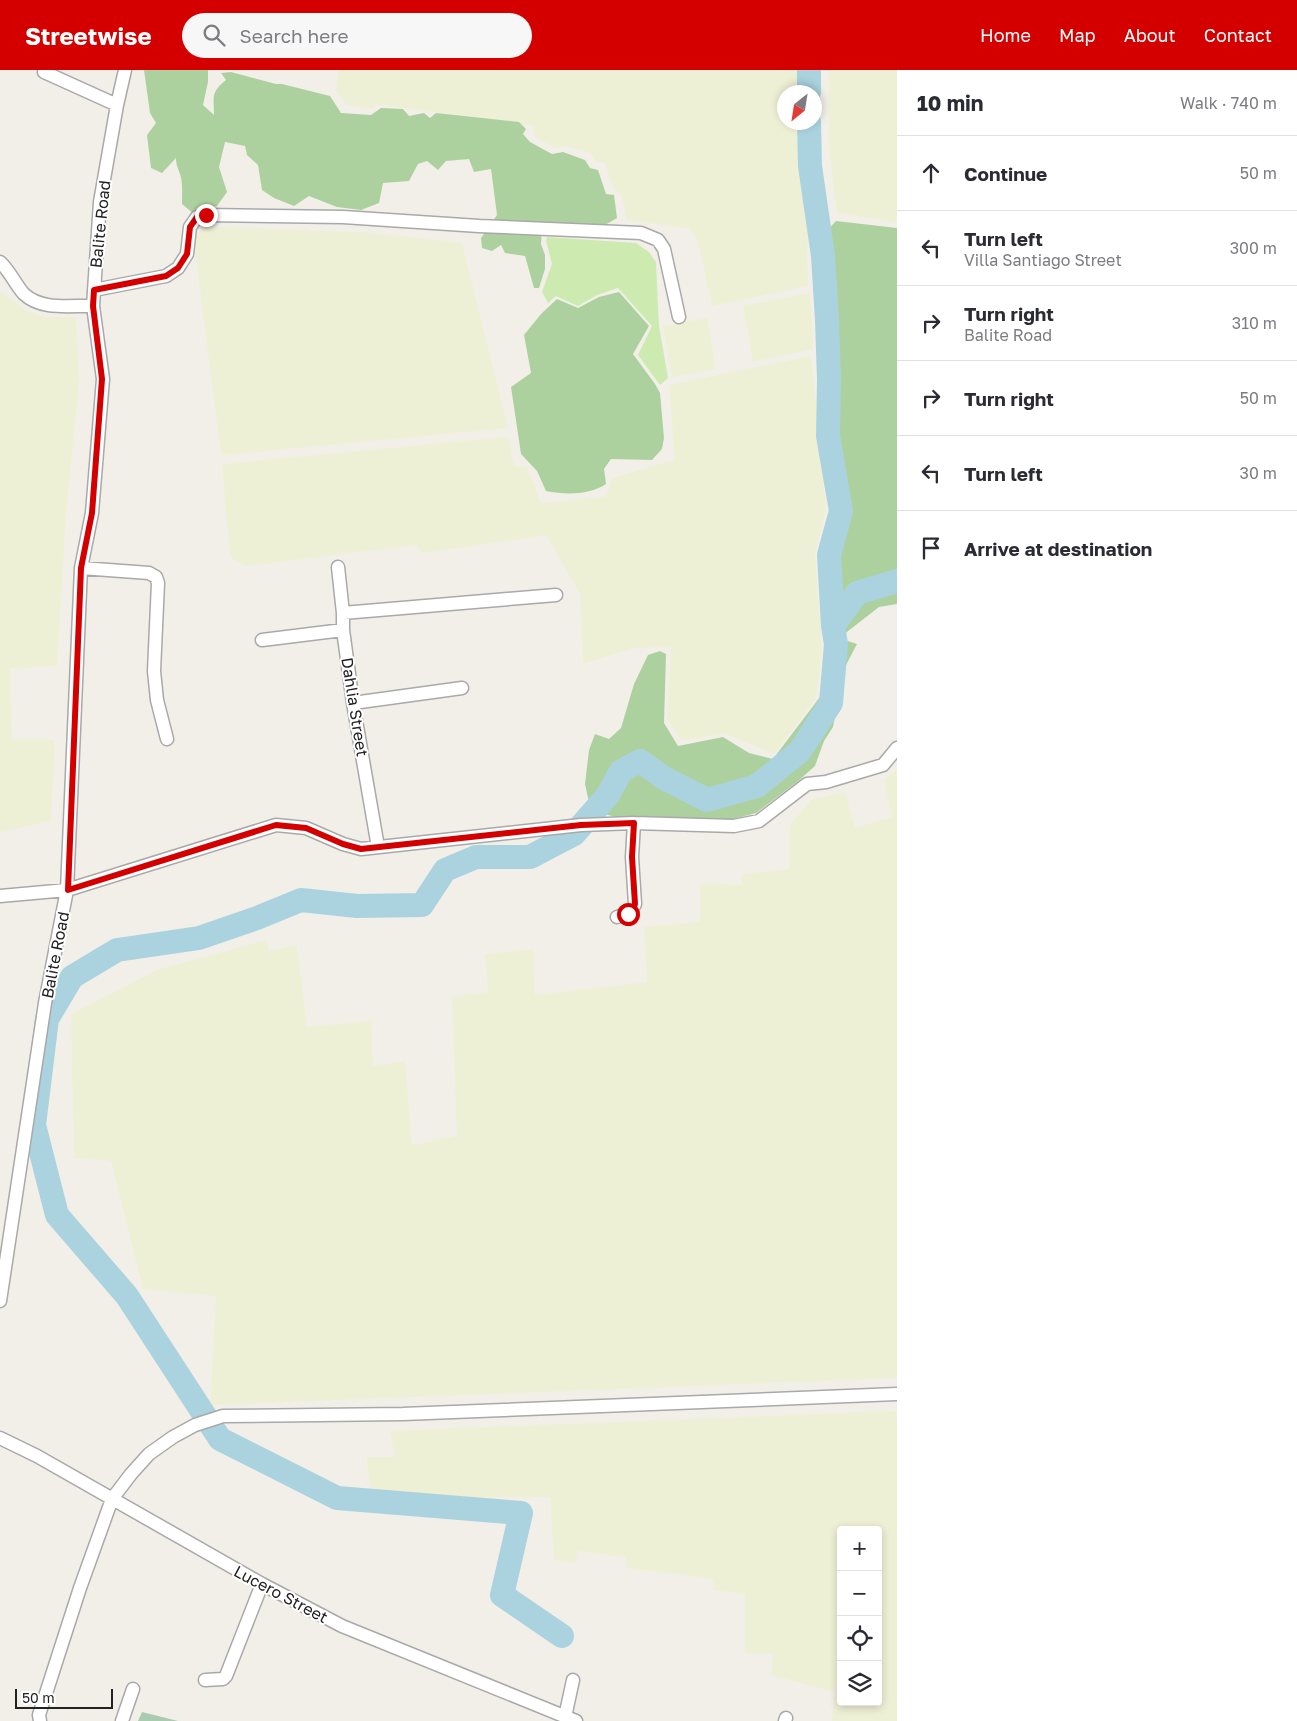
<!DOCTYPE html>
<html lang="en">
<head>
<meta charset="utf-8">
<style>
	:root { --surface:#fff; --page:#f7f7f7; --text:#2b2b33; --muted:#7c7c81; --line:#e1e1e2; --accent:#d40000 }
	body { margin:0; font-family:"Golos Text",sans-serif; background:var(--page); color:var(--text) }
	.controls { position:absolute; right:15px; bottom:15px; display:grid; overflow:hidden; border-radius:5px; box-shadow:0 2px 8px #0003 }
	.controls button { width:45px; height:45px; display:grid; place-items:center; padding:0; border:0; border-bottom:1px solid var(--line); background:var(--surface); color:var(--text); font:25px sans-serif }
	.compass { position:absolute; left:777px; top:15px; width:45px; height:45px; border-radius:50%; background:var(--surface); box-shadow:0 2px 8px #0003; rotate:210deg }
	.scale { position:absolute; left:15px; bottom:12px; width:98px; box-sizing:border-box; padding-left:5px; border:2px solid #222; border-top:0; font-size:14px; line-height:18px; white-space:nowrap; color:#222; -webkit-text-stroke:4px #fff; paint-order:stroke }
	.stop { position:absolute; width:15px; height:15px; margin:-11px; border:4px solid #d40000; border-radius:50%; background:#fff }
	.stop.end { background:#d40000; border-color:#fff; box-shadow:0 1px 5px #0008 }
	.list { margin:0; padding:0; list-style:none }
	h2 { display:flex; justify-content:space-between; align-items:center; height:65px; margin:0; padding:0 20px; font-size:21px }
	h2 small { font-size:16px; font-weight:400; color:var(--muted) }
	.list li { display:grid; grid-template-columns:32px 1fr auto; gap:15px; align-items:center; box-sizing:border-box; height:75px; padding:0 20px; border-top:1px solid var(--line) }
	.list b { display:block; font-size:19px; white-space:nowrap }
	.list p { margin:0; font-size:16px; white-space:nowrap; color:var(--muted) }
	.list em { font-size:16px; font-style:normal; color:var(--muted) }
	.icon { flex:none; width:28px; height:28px; fill:none; stroke:currentColor; stroke-width:2; stroke-linecap:round; stroke-linejoin:round }
	.map { position:relative; flex:none; width:897px; height:1651px; overflow:hidden }
	header { display:flex; align-items:center; gap:30px; box-sizing:border-box; height:70px; padding:0 25px; background:var(--accent); color:#fff }
	header strong { font-size:24px }
	nav { display:flex; gap:28px; margin-inline-start:auto; font-size:18px }
	.search { width:350px; height:45px; background:var(--page); display:flex; align-items:center; gap:12px; box-sizing:border-box; padding:0 18px; border-radius:28px; color:var(--muted); font-size:19px }
	main { display:flex }
	aside { flex:1; background:var(--surface) }
	.map>svg:first-child { display:block }
	.farmland { fill:#eef0d5; fill-rule:evenodd }
	.grass { fill:#cdebb0 }
	.forest { fill:#add19e }
	.cemetery { fill:#aacbaf }
	.lines { fill:none; stroke-linecap:round; stroke-linejoin:round }
	.river { stroke:#aad3df; stroke-width:24 }
	.minor-casing { stroke:#a9a9a9; stroke-width:15 }
	.minor { stroke:#fff; stroke-width:12 }
	.route { stroke:#d40000; stroke-width:6 }
	.labels { text-anchor:middle; stroke-width:4; stroke-linejoin:round; paint-order:stroke }
	.street-label { font-size:16px; fill:#222; stroke:#fff }
</style>
</head>
<body>
<header>
<strong>Streetwise</strong>
<div class="search"><svg class="icon" aria-label="search" viewBox="0 0 24 24"><circle cx="10" cy="10" r="6"/><path d="M15 15l6 6"/></svg>Search here</div>
<nav><a>Home</a><a>Map</a><a>About</a><a>Contact</a></nav>
</header>
<main>
<div class="map">
<svg width="897" height="1651" viewBox="0 0 897 1651">
	<rect width="100%" height="100%" fill="#f2efe9"/>
	<!-- farmland -->
	<path class="farmland" d="M338,0H799L800,22H784V52L801,53L803,93L812,164L807,176L808,216L712,236L698,172L689,158L627,150L621,124L614,119L604,92H596L590,83L565,76L555,78L533,66L534,56L377,34L373,39L347,35L336,22Z
		M829,0H897V152L837,143L829,79Z
		M206,157L362,162L462,173L508,358L221,385L193,165Z
		M0,221L26,241L45,247H76L79,312L66,443L57,596L10,598L12,670H55L51,751L0,762Z
		M810,223L813,279L753,292L743,236Z
		M707,248L716,299L672,307L663,256Z
		M811,286L826,438L815,484L822,582L816,628L774,684L726,664L681,670L667,649L671,577L634,578L583,594L580,524L546,465L422,483L417,475L245,496L230,487L222,394L508,367L514,396L527,397L541,433L606,427L612,408L675,390L669,315Z
		M897,699V1308L210,1335L216,1226L143,1219L111,1091L74,1088L71,944L157,900L266,870L269,881L297,875L307,957L371,951L373,996L405,991L412,1075L457,1066L452,927L488,922L485,884L533,879L535,925L647,912L644,857L700,852V814L741,815L742,804L789,799L790,755L811,730L845,722L855,758L892,747L884,709Z
		M897,1341V1651H832L835,1622L771,1605L773,1584L745,1583V1524L714,1520L713,1509L627,1498L626,1487L577,1481L576,1493L554,1490L550,1427H372L366,1387H395L390,1361ZM841,1460H878V1632H841Z"/>
	<!-- grass -->
	<path class="grass" d="M547,167L636,173L649,182L656,192L659,256L668,308L660,315L638,285L652,256L618,218L597,225L578,236L556,226L548,233L542,222L552,194L546,171Z"/>
	<!-- forest -->
	<path class="forest" d="M144,0H208V12L203,35L214,45C214,27 210,23 226,10L221,3L231,2L276,14H282L330,26L341,43L371,45L381,38L403,39L409,46L424,43L430,48L436,43L519,52L526,59L523,64L530,72L552,84L563,82L585,90L590,98L598,100L606,124L614,125L617,148L605,155H542L541,174L545,185V199L539,218H534L525,186L505,183L501,175L492,181L482,178L481,168L497,145L491,99L474,102L469,89L446,91L438,100L427,91L418,94L409,111L383,113L379,133L361,140L337,137L309,126L294,136L274,128L262,120L258,95L247,85L245,76L225,72L219,97L227,122L217,136L194,144L182,134C182,124 183,113 180,104C178,98 176,95 176,88L162,103L151,98L147,65L156,53L150,43Z
		M836,151L897,158V534L879,537L843,565L828,568L820,489L832,443L813,175Z
		M619,222L649,256L633,284L655,314L660,323L664,368L662,379L652,390L611,389L604,399L606,414C590,425 565,425 546,421L537,401L521,384L511,317L531,303L524,265L541,244L557,229L578,238L599,227Z
		M848,571L857,574L845,597L833,657L824,671L815,696L797,712L756,743L733,749H625L591,741L585,714L589,680L595,664L609,669L621,658L634,614L648,585L660,581L666,584L664,653L678,676L723,667L749,683L773,689L820,627L825,586L829,585L830,579Z"/>
	<!-- cemetery -->
	<path class="cemetery" d="M142,1642L178,1651H138Z"/>
	<g class="lines">
		<!-- river -->
		<path class="river" d="M809,22V0
			M833,556L857,523L897,511
			M562,1566L502,1525L521,1443L337,1428L220,1369L127,1226L57,1145L34,1055L47,949L72,907L117,880L199,868L257,848L301,830L357,836L422,835L445,800L476,787H530L574,764L608,725L621,701L640,691L664,708L707,730L757,716L800,681L831,633L836,574L833,556L829,485L841,441L828,366L829,310L827,250L823,186L810,96L809,52"/>
		<defs>
			<path id="minor" d="M44,2L117,35
				M0,192C10,201 15,214 24,224C42,241 71,235 93,236
				M94,220L166,206L178,198L187,184L190,157L197,147L206,145L343,147L479,156L641,163L658,170L664,179L679,247
				M338,497L343,543V560L353,633L378,777
				M81,498L149,503L156,507L158,513L154,601L157,630L167,669
				M343,543L556,525
				M262,570L343,560
				M353,633L462,618
				M0,826L67,820L276,755L306,758L343,774L361,779L581,755L634,753L734,756L759,751L807,714L826,712L883,695L897,678
				M617,847C626,844 631,843 635,834L632,787L634,753
				M0,1231L45,933L67,820L81,498L92,443L103,309L93,236L100,132L117,35L125,0
				M0,1368L37,1386L262,1514L342,1556L576,1651
				M205,1610L223,1609L226,1606L262,1514
				M565,1647L573,1610
				M40,1651L39,1645L80,1518L112,1429L131,1404L149,1384L173,1367L195,1355L223,1346L403,1344L897,1324
				M122,1651L133,1619
				M785,1651L786,1648"/>
		</defs>
		<!-- minor casing -->
		<use href="#minor" class="minor-casing"/>
		<!-- minor -->
		<use href="#minor" class="minor"/>
	</g>
	<g class="lines">
		<!-- route -->
		<path class="route" d="M206,145L197,147L190,157L187,184L178,198L166,206L94,220L93,236L102,309L92,443L81,498L68,820L276,755L306,758L343,774L361,779L581,755L634,753L632,787L635,834L632,841L628,844"/>
	</g>
	<g class="labels">
		<!-- street labels -->
		<g class="street-label">
			<text transform="translate(100 154) rotate(-84)" y="6">Balite Road</text>
			<text transform="translate(355 637) rotate(81)" y="6">Dahlia Street</text>
			<text transform="translate(55 885) rotate(-79)" y="6">Balite Road</text>
			<text transform="translate(281 1524) rotate(28)" y="6">Lucero Street</text>
		</g>
	</g>
</svg>
<div class="controls">
<button>+</button>
<button>−</button>
<button><svg class="icon" aria-label="locate" viewBox="0 0 24 24"><circle cx="12" cy="12" r="6"/><path d="M12 2v4M12 18v4M2 12h4M18 12h4"/></svg></button>
<button><svg class="icon" aria-label="layers" viewBox="0 0 24 24"><path d="M12 4l9 5-9 5-9-5zM3 14l9 5 9-5"/></svg></button>
</div>
<svg class="compass" viewBox="-18 -18 36 36"><path d="M0-13l5 13h-10z" fill="#e53935"/><path d="M0 13l5-13h-10z" fill="#7c7c81"/></svg>
<div class="scale">50 m</div>
<div class="stop" style="left:628px;top:844px"></div>
<div class="stop end" style="left:206px;top:145px"></div>
</div>
<aside>
<h2>10 min<small>Walk · 740 m</small></h2>
<ul class="list">
<li><svg class="icon" aria-label="ahead" viewBox="0 0 24 24"><path d="M12 20V5M6 11l6-6 6 6"/></svg><div><b>Continue</b></div><em>50 m</em></li>
<li><svg class="icon" aria-label="left" viewBox="0 0 24 24"><path d="M17 20v-9H6M10 6l-5 5 5 5"/></svg><div><b>Turn left</b><p>Villa Santiago Street</p></div><em>300 m</em></li>
<li><svg class="icon" aria-label="right" viewBox="0 0 24 24"><path d="M7 20v-9h11M14 6l5 5-5 5"/></svg><div><b>Turn right</b><p>Balite Road</p></div><em>310 m</em></li>
<li><svg class="icon" aria-label="right" viewBox="0 0 24 24"><path d="M7 20v-9h11M14 6l5 5-5 5"/></svg><div><b>Turn right</b></div><em>50 m</em></li>
<li><svg class="icon" aria-label="left" viewBox="0 0 24 24"><path d="M17 20v-9H6M10 6l-5 5 5 5"/></svg><div><b>Turn left</b></div><em>30 m</em></li>
<li><svg class="icon" aria-label="arrive" viewBox="0 0 24 24"><path d="M6 21V4h12l-3 4 3 4H6"/></svg><div><b>Arrive at destination</b></div></li>
</ul>
</aside>
</main>
</body>
</html>
